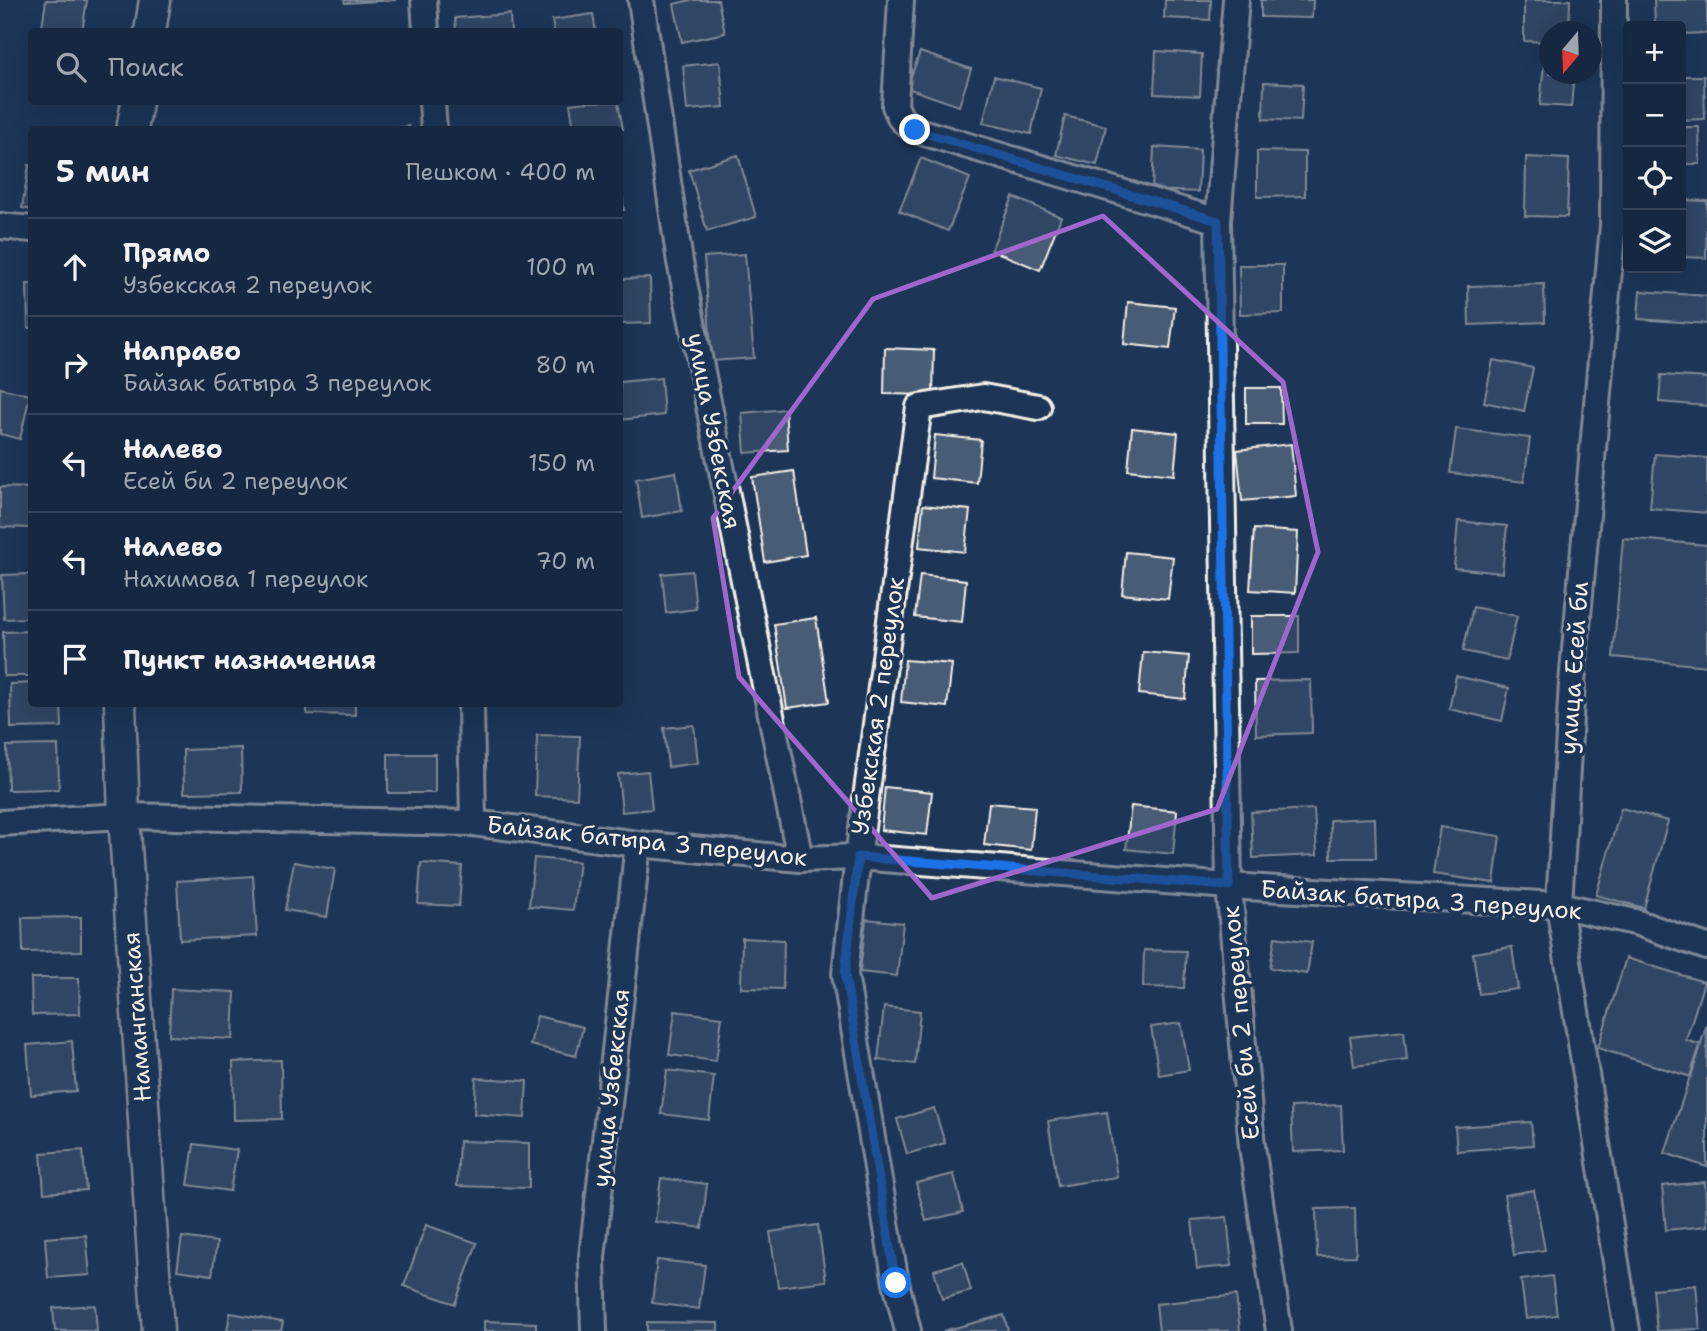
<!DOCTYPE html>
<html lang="ru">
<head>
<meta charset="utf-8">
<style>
	:root { --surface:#162841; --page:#23344c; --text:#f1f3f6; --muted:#9ea6b1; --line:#35445a }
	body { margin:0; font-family:"Shantell Sans",sans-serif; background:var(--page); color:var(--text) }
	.controls { position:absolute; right:21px; top:21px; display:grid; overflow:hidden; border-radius:7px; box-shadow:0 7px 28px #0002 }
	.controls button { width:63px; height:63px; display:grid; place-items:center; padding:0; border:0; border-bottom:2px solid var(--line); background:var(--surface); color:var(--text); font:35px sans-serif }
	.compass { position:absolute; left:1539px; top:21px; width:63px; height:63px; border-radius:50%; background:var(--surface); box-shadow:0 7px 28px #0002; rotate:199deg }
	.stop { position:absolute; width:21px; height:21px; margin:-16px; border:5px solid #1a73e8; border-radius:50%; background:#fff }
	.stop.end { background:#1a73e8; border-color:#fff; box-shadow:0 2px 7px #0008 }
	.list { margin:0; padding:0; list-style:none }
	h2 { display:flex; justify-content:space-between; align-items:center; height:91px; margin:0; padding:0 28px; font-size:30px }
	h2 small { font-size:23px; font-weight:400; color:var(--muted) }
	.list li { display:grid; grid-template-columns:46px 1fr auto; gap:21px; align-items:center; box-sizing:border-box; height:98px; padding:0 28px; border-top:2px solid var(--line) }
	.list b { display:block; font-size:26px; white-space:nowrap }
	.list p { margin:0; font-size:23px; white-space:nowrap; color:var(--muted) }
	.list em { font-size:23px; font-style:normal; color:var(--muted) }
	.icon { flex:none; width:38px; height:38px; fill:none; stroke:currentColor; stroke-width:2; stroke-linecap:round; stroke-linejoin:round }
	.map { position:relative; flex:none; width:1707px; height:1331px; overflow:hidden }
	.search { position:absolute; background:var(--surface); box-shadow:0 7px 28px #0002; left:28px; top:28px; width:595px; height:77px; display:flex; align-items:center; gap:18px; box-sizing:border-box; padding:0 24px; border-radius:7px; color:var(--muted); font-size:26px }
	.panel { position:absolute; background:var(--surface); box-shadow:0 7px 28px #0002; left:28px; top:126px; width:595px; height:581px; border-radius:7px }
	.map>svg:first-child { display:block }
	.building { fill:#485b74; stroke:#f4f1e8; stroke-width:2 }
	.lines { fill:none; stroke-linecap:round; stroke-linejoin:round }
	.minor-casing { stroke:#f4f1e8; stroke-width:30 }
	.tertiary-casing { stroke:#f4f1e8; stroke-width:35 }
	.minor { stroke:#1d3557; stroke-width:24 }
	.tertiary { stroke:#1d3557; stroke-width:30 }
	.route { stroke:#1a73e8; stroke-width:9 }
	.marked { fill:none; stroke:#9f67cb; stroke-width:5; stroke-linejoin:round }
	.labels { text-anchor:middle; stroke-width:7; stroke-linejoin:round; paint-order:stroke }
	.street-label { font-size:24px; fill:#f4f1e8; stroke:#1d3557 }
</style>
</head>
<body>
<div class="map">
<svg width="1707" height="1331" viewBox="0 0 1707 1331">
	<rect width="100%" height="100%" fill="#1d3557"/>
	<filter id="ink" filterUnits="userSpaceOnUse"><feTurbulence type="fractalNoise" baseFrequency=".0143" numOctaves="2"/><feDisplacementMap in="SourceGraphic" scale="14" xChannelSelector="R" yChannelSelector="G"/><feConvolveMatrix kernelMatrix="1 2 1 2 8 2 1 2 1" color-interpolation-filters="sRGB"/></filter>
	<g filter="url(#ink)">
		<!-- building -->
		<path class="building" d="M46,0H87L82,32L42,27Z
			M344,0H396L345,3Z
			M691,0H718L725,33L682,42L674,4Z
			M1165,0H1211L1210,20L1164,18Z
			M1261,0H1313L1312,18L1261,17Z
			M1524,0H1570L1569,32H1550V42L1524,41Z
			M1654,0H1707V33L1681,34V26H1655Z
			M510,14L511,32H456L455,18Z
			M593,14L596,32H554L552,20Z
			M1156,51L1202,54L1200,96L1154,94Z
			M920,52L971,69L959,106L907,88Z
			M720,62L724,107L687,110L683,66Z
			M1544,64L1550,65V74H1574L1571,107L1540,105Z
			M994,76L1041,88L1031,134L983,123Z
			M1681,76H1704L1705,119L1681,120Z
			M1264,82L1303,84L1301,121L1263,119Z
			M588,102H618L623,129L574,130L570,104Z
			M1065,116L1106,126L1097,165L1056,155Z
			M409,126L410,130H378Z
			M1681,127H1699L1700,164H1681Z
			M1154,147L1200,150L1198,192L1152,190Z
			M1257,151L1305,152V196L1257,197Z
			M738,155L756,217L707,231L689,170Z
			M1526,157L1569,159L1567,217L1525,216Z
			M921,158L970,178L948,231L899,211Z
			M29,165L32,166V210L22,208Z
			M620,182L624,210H620Z
			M1013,197L1061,217L1040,270L991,250Z
			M1681,200L1707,201L1706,258L1681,257Z
			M745,254L754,358L712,361L704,257Z
			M1239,265H1283V313L1240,314Z
			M650,278L651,323L620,324V279Z
			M27,284H32V328H28Z
			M1544,284L1545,322L1469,325L1468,286Z
			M1640,291L1707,296V324L1638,319Z
			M1128,302L1175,307L1170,349L1124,344Z
			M885,348L934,350L933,395L884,394Z
			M1493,360L1533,368L1524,411L1484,402Z
			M1661,375L1707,378V406L1659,402Z
			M661,378L664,415L620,420V382Z
			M0,388L30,395L20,439L0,434Z
			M1246,388H1281L1282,424H1246Z
			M785,409L788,450L745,453L742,413Z
			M1132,428L1178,433L1174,475L1128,470Z
			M1456,429L1530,438L1524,482L1450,473Z
			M935,435L981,440L977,483L931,478Z
			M1291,444L1296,496L1242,501L1237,450Z
			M1655,454L1707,458V513L1650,508Z
			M794,471L806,555L765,562L752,477Z
			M676,472L682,511L642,518L636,479Z
			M0,487L32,488V528L0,527Z
			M923,505L970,510L965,552L919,547Z
			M1458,521L1507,526L1502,573L1454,568Z
			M1254,529L1298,532L1295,593L1250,590Z
			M1623,538L1707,545V666L1613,657Z
			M1126,552L1173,557L1168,599L1122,594Z
			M692,571L696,609L666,613L662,574Z
			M32,574V618L4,619L2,575Z
			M920,575L966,580L962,622L915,617Z
			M1473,607L1517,616L1507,660L1463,651Z
			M1251,616H1299V653L1251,654Z
			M816,618L829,702L787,708L774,624Z
			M32,631V676H4L3,632Z
			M1143,652L1189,656L1185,699L1139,694Z
			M905,660L952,664L947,707L901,702Z
			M1456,676L1509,688L1502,721L1449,709Z
			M1311,680L1312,733L1256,735L1255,681Z
			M32,683V704H61L62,727L11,728L10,684Z
			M307,704H355V715L307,714Z
			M694,725L698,763L668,767L664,728Z
			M537,735L580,736L577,798L535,796Z
			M58,745L59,789L8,790L7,746Z
			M241,748L242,792L184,793L183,750Z
			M388,754H435V793H388Z
			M648,771L652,809L622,812L618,774Z
			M885,787L932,792L927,835L881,830Z
			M989,803L1035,807L1031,850L984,845Z
			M1131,806L1177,811L1173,854L1126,849Z
			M1621,808L1668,821L1644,908L1596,895Z
			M1314,809L1317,855L1253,858L1251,812Z
			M1375,818L1376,858H1331L1330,820Z
			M1440,827L1500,836L1494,883L1433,874Z
			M534,858L579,862L573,910L529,906Z
			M294,862L335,869L327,917L285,910Z
			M421,863L462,866L459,906L418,904Z
			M253,876L257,936L180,940L177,881Z
			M81,917V951L23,952L22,918Z
			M866,919L903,923L897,976L860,972Z
			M1275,937L1312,942L1307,974L1270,968Z
			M742,938L784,940L783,989L741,988Z
			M1512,947L1518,989L1479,994L1473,953Z
			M1144,950L1186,951L1184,988L1143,987Z
			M1626,958L1704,982L1686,1040L1701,1045L1691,1077L1598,1048Z
			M31,978H79L80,1014L32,1015Z
			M171,989L235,992L233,1039L169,1036Z
			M884,1007L920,1011L915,1064L878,1060Z
			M675,1011L722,1017L716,1061L669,1055Z
			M537,1016L583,1027L576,1056L530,1045Z
			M1181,1023L1189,1070L1159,1075L1151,1027Z
			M1707,1024V1167L1665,1153Z
			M1404,1031L1407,1060L1354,1066L1350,1037Z
			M72,1041L76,1091L31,1095L27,1045Z
			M281,1060L282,1119L234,1120L233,1062Z
			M667,1070L714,1076L709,1120L661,1114Z
			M476,1078L527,1081L525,1118L474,1114Z
			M1341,1105L1343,1150L1293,1152L1291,1107Z
			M934,1108L945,1143L907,1154L897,1119Z
			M1107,1112L1117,1177L1058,1186L1048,1121Z
			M1531,1122L1533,1145L1457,1151L1455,1127Z
			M459,1141L529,1143V1188L457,1186Z
			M194,1144L237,1150L230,1191L188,1185Z
			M83,1150L86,1190L44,1193L41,1153Z
			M954,1174L963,1212L926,1221L916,1183Z
			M661,1178L707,1184L702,1228L655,1222Z
			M1705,1182L1707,1226L1666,1230L1662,1186Z
			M1534,1190L1545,1250L1514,1255L1504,1195Z
			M1355,1208L1356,1256L1317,1257L1316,1209Z
			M1227,1217L1232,1266L1197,1269L1192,1220Z
			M426,1225L477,1243L455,1304L404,1286Z
			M818,1225L826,1281L778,1287L770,1232Z
			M86,1235L90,1275L48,1278L45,1238Z
			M182,1237L217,1242L212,1275L177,1270Z
			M657,1260L705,1265L699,1309L652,1303Z
			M963,1262L971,1291L942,1299L934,1270Z
			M1552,1276L1557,1315L1526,1319L1521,1280Z
			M1696,1285L1700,1329L1657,1331L1653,1289Z
			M1236,1295L1240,1331H1159L1156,1304Z
			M95,1305L97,1331H55L53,1308Z
			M230,1313L283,1322L281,1331H227Z
			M1004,1315L1008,1331H943Z
			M484,1321L536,1323V1331H484Z
			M647,1322L718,1323V1331H647Z"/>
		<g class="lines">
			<defs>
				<path id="minor" d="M424,0L426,32
					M641,0L680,262L800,859
					M901,0L895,106L901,119L915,130L1218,221
					M1236,0L1218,221L1229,886L1252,1146L1279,1331
					M1614,0L1613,225L1572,683L1559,905L1627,1331
					M432,102L434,130
					M0,226L32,229
					M471,704L473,823
					M0,823L124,816L473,823L638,844L800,859L858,857L1229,886L1559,905L1635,922L1707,947
					M594,1331L592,1257L638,844
					M908,1331L896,1283L845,974L858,857L919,407L983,397L1038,407"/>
				<path id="tertiary" d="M150,32L155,0
					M132,130L137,102
					M120,704L124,816L158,1331"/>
			</defs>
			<!-- minor casing -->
			<use href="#minor" class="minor-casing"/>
			<!-- tertiary casing -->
			<use href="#tertiary" class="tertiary-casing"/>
			<!-- minor -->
			<use href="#minor" class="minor"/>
			<!-- tertiary -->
			<use href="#tertiary" class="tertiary"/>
		</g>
	</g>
	<g class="lines" filter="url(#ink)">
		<!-- route -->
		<path class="route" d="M896,1283L845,974L858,857L1229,886L1218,221L915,130"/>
	</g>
	<!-- marked area -->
	<path d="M0 0H1707V1331H0ZM1103,216L1283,382L1318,552L1217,809L932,898L739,677L713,518L873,299Z" fill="#1d3557" fill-opacity=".55" fill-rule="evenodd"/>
	<path class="marked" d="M1103,216L1283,382L1318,552L1217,809L932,898L739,677L713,518L873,299Z"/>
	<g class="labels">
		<!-- street labels -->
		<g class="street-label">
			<text transform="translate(714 431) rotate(79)" y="8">улица Узбекская</text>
			<text transform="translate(1574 668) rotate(-86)" y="8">улица Есей би</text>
			<text transform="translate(878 706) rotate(-82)" y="8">Узбекская 2 переулок</text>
			<text transform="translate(647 841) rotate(6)" y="8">Байзак батыра 3 переулок</text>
			<text transform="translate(1421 900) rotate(4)" y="8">Байзак батыра 3 переулок</text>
			<text transform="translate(137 1017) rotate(-94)" y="8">Наманганская</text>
			<text transform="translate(1241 1023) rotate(-95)" y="8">Есей би 2 переулок</text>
			<text transform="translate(611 1088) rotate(-84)" y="8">улица Узбекская</text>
		</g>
	</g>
</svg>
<div class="controls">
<button>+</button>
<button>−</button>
<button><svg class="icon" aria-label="locate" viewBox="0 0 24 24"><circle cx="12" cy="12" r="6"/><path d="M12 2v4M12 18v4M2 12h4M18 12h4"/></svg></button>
<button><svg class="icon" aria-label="layers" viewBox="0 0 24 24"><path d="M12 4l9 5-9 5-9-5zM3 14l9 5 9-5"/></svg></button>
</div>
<svg class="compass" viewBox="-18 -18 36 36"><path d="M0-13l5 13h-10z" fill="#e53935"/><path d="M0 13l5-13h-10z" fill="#9ea6b1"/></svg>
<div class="stop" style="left:896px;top:1283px"></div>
<div class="stop end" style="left:915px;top:130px"></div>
<div class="search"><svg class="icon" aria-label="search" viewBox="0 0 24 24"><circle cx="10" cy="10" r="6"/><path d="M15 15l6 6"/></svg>Поиск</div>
<section class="panel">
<h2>5 мин<small>Пешком · 400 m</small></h2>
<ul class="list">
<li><svg class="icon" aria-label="ahead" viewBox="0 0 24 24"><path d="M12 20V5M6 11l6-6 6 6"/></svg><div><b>Прямо</b><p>Узбекская 2 переулок</p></div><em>100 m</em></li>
<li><svg class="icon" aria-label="right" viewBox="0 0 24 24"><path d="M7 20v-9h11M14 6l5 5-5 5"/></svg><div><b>Направо</b><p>Байзак батыра 3 переулок</p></div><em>80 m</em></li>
<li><svg class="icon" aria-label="left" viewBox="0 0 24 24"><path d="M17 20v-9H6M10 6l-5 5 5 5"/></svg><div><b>Налево</b><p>Есей би 2 переулок</p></div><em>150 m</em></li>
<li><svg class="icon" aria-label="left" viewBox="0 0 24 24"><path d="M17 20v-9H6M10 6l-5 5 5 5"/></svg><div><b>Налево</b><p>Нахимова 1 переулок</p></div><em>70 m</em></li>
<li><svg class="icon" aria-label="arrive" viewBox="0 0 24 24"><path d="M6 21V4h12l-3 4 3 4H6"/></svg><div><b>Пункт назначения</b></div></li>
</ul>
</section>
</div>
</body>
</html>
